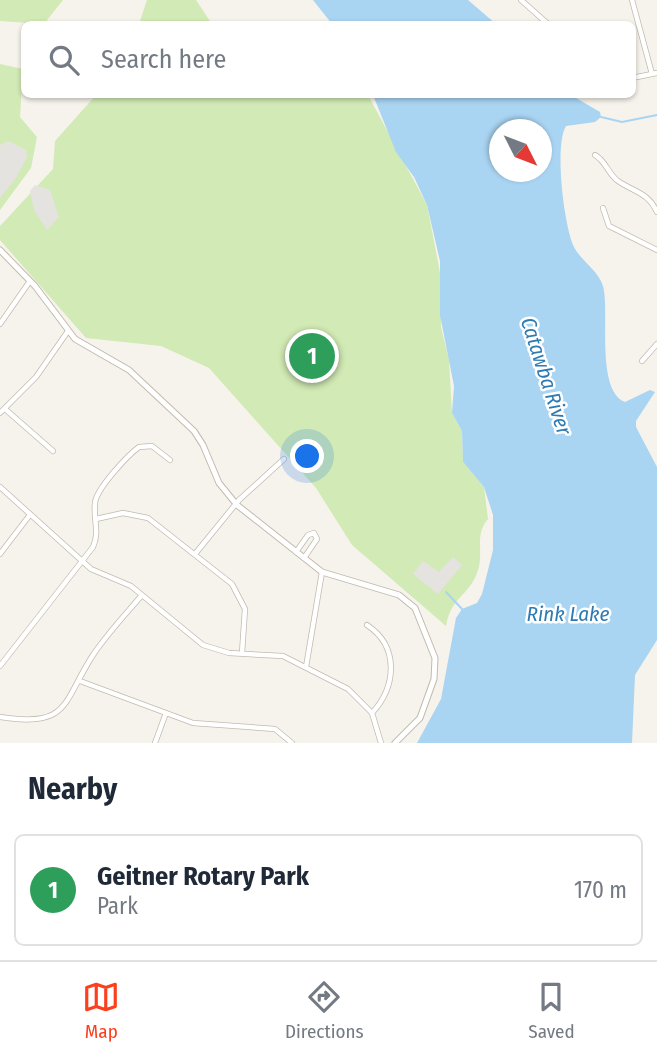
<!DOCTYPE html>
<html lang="en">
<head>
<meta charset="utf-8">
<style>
	:root { --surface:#fff; --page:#f6f6f7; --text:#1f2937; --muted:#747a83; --line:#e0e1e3; --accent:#fc3f1d }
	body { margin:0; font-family:"Fira Sans Condensed",sans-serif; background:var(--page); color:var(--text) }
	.compass { position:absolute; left:489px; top:119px; width:63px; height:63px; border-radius:50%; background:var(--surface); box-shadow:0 2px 5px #0004; rotate:132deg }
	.you { position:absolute; left:308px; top:457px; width:24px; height:24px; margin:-18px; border:5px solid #fff; border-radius:50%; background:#1a73e8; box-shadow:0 0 0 10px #1a73e833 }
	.badge { display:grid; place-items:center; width:46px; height:46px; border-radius:50%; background:var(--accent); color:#fff; font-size:23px; font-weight:700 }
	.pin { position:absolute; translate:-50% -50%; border:4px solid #fff; box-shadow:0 2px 7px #0006 }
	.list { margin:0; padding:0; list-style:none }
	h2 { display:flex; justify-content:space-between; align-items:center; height:91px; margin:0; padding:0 28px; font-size:30px }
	h2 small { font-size:23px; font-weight:400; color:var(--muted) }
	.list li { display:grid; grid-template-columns:46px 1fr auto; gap:21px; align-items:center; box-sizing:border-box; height:112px; margin:0 14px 14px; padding:0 14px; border:2px solid var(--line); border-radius:10px }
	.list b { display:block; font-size:26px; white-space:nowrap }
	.list p { margin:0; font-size:23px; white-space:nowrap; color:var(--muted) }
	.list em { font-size:23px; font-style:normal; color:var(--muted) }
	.icon { flex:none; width:38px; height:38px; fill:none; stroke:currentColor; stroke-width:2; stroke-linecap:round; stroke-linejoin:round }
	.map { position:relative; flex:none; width:657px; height:743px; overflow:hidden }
	.search { position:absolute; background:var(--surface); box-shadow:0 2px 5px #0004; left:21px; right:21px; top:21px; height:77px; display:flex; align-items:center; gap:18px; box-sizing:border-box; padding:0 24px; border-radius:10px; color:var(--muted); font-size:26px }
	.sheet { height:217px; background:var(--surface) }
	nav { display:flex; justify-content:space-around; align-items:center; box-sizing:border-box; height:98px; border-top:2px solid var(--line); background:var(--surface); font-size:19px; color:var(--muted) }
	nav a { display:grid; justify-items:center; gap:4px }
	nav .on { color:var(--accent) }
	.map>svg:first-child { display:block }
	.green { fill:#d2eab5 }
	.parking { fill:#e5e3e0 }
	.water { fill:#a9d4f2; fill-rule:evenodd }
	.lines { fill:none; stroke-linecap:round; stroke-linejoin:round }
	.stream { stroke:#a9d4f2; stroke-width:2 }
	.minor-casing { stroke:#c2bbae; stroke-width:6 }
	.tertiary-casing { stroke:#c2bbae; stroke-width:7 }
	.minor { stroke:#fff; stroke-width:4.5 }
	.tertiary { stroke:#fff; stroke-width:5 }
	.labels { text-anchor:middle; stroke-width:5; stroke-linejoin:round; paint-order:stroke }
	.water-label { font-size:21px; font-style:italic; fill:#2e7ab2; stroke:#fff }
</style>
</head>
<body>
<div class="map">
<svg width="657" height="743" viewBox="0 0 657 743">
	<rect width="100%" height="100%" fill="#f6f3ec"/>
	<!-- green -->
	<path class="green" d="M0,0H63L44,24L0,21Z
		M147,0H196L212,24H139Z
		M0,64L23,69L20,117L37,137L31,168L0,210Z
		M96,95H368L427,205L442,283L441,327L449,360L452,413L462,431L463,462L484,487L488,519C474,535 484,551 478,570C470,596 451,596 446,626L352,545L316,488L209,368L161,346L86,338L0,240V226L53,169L55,141Z"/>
	<!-- parking -->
	<path class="parking" d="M9,141L26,150L27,157L16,178L0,198V145Z
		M35,185L50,190L59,217L47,230L34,210L30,191Z
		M453,557L462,565L438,594L413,574L423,561L439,572Z"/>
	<!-- water -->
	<path class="water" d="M313,0H468L496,24H332Z
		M373,95H571L600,112L601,117L595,122L566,126C554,145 564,227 574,247C581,261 598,270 603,286C610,311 595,390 625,402L650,390L655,392L636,421V427L657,467V640L635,675L632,743H417L441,699L456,618L462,609L477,603L482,594L493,550V515L484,487L463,462L462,431L452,413L454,386L440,315V261L427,205L414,177L396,152ZM500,130H542V172H500Z"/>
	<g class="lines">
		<!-- stream -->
		<path class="stream" d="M601,117L622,122L657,115
			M446,592L462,609"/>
		<defs>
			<path id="minor" d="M521,0L548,24
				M632,0L652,74
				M632,78L657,73
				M595,155C606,161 608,174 618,181C634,192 648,192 657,212
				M603,208L609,226L657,250
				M0,324L30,281
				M642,361L657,344
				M5,409L53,451
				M0,413L36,377L68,331
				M0,487L91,569L131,586L203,645L229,653L283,656L348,689L372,713L381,743
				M96,519L123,513L148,518L232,584L245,609L242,653
				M296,552L308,535L314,533L317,539L304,558
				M0,554L29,516
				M195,554L239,500L284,459
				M367,625C400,647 396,687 372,713
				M0,666L93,547C100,532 93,519 95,503C96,489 128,455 139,447L152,446L170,460
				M306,667L322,572
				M80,681L193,723L275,729L292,743
				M0,717C70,728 62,703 93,655C107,634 125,615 142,595
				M155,743L166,713"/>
			<path id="tertiary" d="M0,250L35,286L75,339L129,370L194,431L203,445L219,483L237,505L322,572L399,595L415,608L435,658L434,679L420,718L395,743"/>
		</defs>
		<!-- minor casing -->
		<use href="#minor" class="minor-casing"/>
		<!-- tertiary casing -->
		<use href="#tertiary" class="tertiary-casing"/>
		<!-- minor -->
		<use href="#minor" class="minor"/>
		<!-- tertiary -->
		<use href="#tertiary" class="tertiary"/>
	</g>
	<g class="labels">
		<!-- water labels -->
		<g class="water-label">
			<text transform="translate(546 376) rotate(72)" y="7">Catawba River</text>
			<text x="568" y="621">Rink Lake</text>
		</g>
	</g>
</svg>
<svg class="compass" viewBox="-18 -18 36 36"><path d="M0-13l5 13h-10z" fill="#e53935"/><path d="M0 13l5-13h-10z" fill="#747a83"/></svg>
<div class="you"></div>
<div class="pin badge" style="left:312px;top:356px;background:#2e9e5b">1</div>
<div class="search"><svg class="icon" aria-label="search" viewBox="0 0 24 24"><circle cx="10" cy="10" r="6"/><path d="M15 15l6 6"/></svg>Search here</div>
</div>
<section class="sheet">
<h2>Nearby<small></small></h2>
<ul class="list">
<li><span class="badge" style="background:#2e9e5b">1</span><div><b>Geitner Rotary Park</b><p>Park</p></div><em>170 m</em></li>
</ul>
</section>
<nav>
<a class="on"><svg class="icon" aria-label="map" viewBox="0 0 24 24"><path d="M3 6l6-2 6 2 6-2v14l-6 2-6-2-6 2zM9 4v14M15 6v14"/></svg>Map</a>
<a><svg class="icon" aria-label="directions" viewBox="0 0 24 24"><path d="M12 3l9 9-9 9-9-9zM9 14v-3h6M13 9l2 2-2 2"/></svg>Directions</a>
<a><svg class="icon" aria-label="saved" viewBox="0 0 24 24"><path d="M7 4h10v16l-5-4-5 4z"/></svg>Saved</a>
</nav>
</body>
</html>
